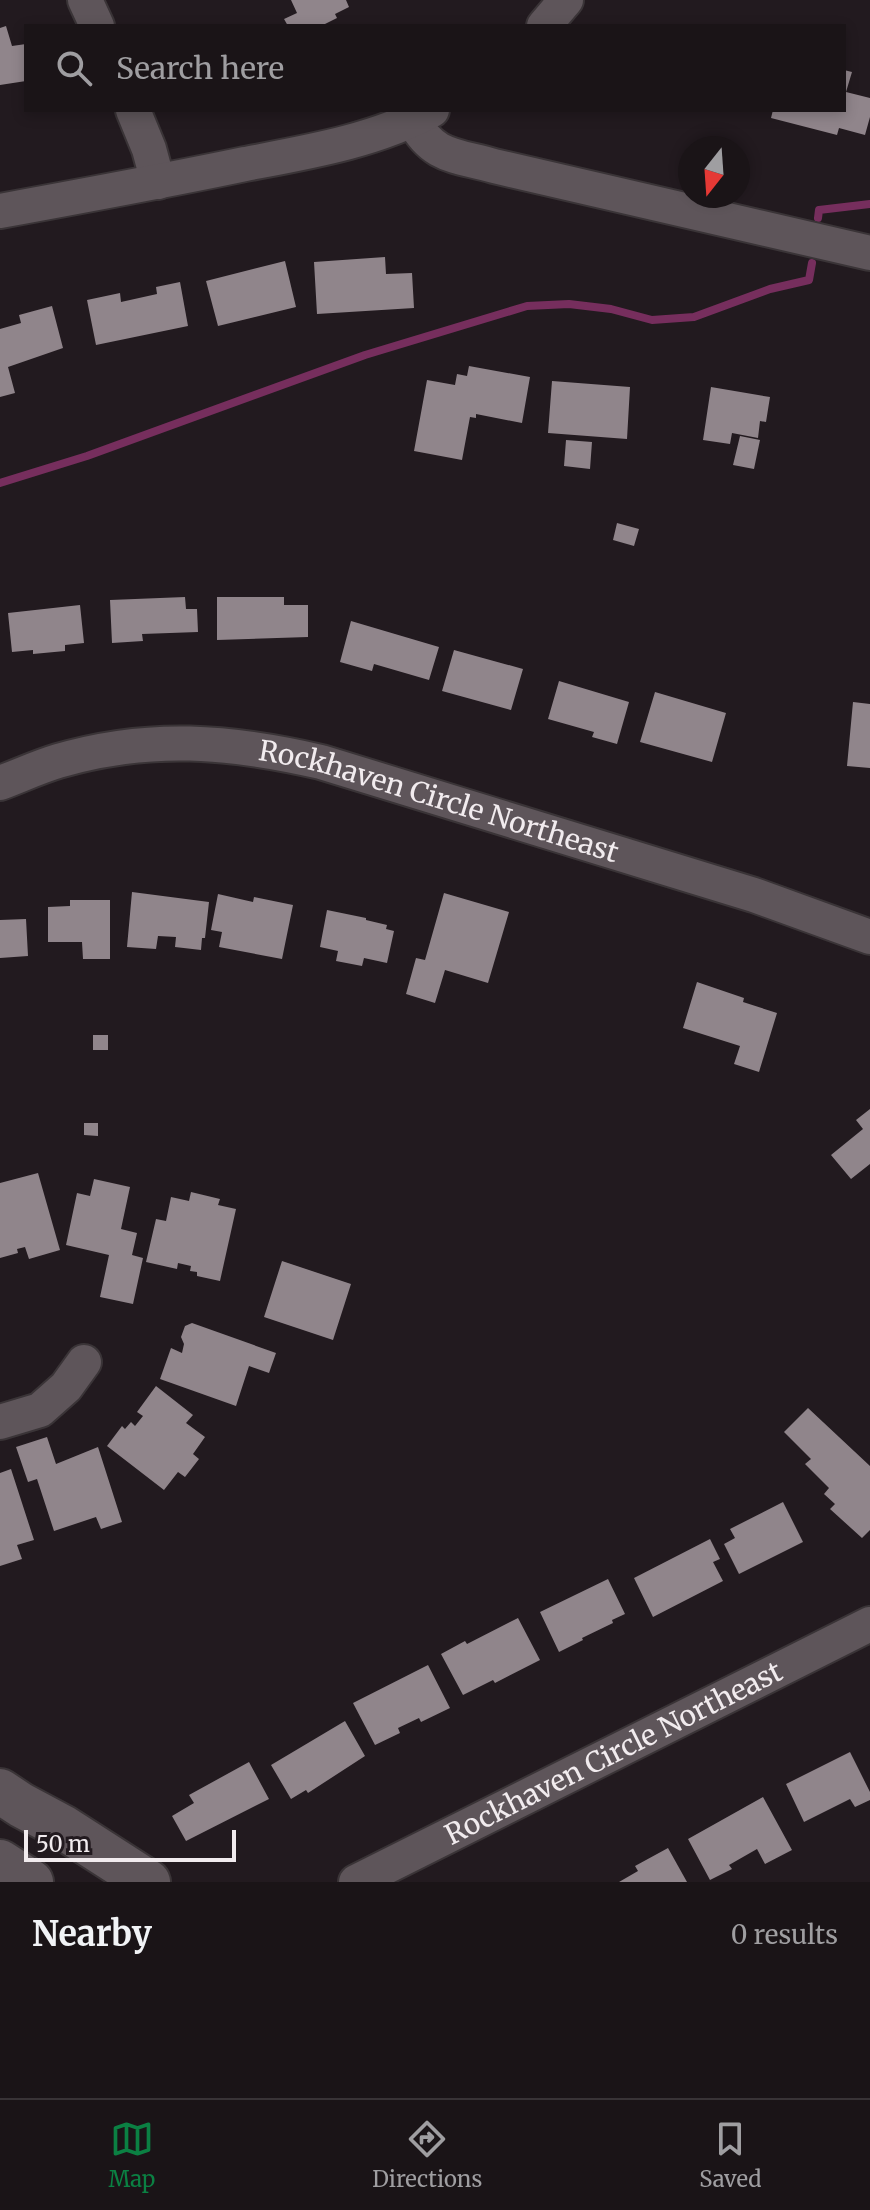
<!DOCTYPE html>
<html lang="en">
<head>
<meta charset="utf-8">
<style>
	:root { --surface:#1a1417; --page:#272124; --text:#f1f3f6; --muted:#9f9ea1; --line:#383336; --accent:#0b8043 }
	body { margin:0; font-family:Merriweather,serif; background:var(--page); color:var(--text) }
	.compass { position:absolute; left:678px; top:136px; width:72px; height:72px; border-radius:50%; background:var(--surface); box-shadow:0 4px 12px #0003; rotate:197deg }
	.scale { position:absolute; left:24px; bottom:20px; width:212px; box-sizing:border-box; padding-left:8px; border:4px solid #f1ebee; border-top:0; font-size:22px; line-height:28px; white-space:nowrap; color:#f1ebee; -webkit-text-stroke:6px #221a1f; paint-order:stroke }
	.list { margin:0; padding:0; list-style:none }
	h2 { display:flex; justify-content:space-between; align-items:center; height:104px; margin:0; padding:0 32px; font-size:34px }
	h2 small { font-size:26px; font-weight:400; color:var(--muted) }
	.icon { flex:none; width:44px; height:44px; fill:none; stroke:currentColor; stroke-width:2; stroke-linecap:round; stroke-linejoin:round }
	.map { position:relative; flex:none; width:870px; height:1882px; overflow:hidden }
	.search { position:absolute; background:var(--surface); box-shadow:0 4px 12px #0003; left:24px; right:24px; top:24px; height:88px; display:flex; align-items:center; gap:20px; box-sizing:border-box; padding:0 28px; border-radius:0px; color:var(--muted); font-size:30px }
	.sheet { height:216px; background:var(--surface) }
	nav { display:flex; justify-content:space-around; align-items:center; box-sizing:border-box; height:112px; border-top:2px solid var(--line); background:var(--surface); font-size:22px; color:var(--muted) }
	nav a { display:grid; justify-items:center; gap:4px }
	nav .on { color:var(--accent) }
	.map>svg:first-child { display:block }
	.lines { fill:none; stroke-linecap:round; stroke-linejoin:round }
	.stream { stroke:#762e5d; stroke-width:8 }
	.building { fill:#90858b }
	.street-casing { stroke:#3a3437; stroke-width:38 }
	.secondary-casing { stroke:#3a3437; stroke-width:48 }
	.street { stroke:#5e555a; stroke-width:34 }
	.secondary { stroke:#5e555a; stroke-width:44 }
	.labels { text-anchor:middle; stroke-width:8; stroke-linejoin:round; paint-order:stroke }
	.street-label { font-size:28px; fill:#f1ebee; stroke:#221a1f }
</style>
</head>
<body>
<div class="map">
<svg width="870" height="1882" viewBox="0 0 870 1882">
	<rect width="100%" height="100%" fill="#221a1f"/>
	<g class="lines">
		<!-- stream -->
		<path class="stream" d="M818,218L819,210L870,204
			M0,483L87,456L365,355L527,306L569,304L611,309L652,320L694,317L770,289L809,280L812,263"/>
	</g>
	<!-- building -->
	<path class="building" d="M291,0H346L349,7L335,14L337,18L321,26H288L284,19L297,13Z
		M6,26L12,46L26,44V81L0,85V28Z
		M844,70L852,72L846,92L870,98V117L865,135L839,128L837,135L771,118L773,110H844Z
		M385,257L386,274L412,273L414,308L317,314L314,262Z
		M285,261L296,307L218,326L206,281Z
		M180,282L188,326L96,345L87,300L120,293L121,302L157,294L156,287Z
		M52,306L63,348L8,367L15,393L0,397V329L21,323L19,315Z
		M469,366L530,377L522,423L476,414V418L470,417L462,460L414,451L427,380L455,385L457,374L467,376Z
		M552,381L630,387L627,439L548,433Z
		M711,387L770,397L766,422L760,421L758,438L732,433L730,444L703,440Z
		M740,436L760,440L754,469L733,465Z
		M566,440L592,442L590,469L564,466Z
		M617,523L639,529L634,546L613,540Z
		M185,597L186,609H197L198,632L142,634L143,641L112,643L110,600Z
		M217,597H284V605H308V637L217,640Z
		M80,605L84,643L65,645V651L33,654V650L12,652L8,613Z
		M351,621L439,647L429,680L374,664L372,671L340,662Z
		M454,650L523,669L511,710L442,691Z
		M559,681L629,702L617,744L592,737L594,732L548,719Z
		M655,692L726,713L712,762L640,742Z
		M853,702L870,704V768L847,766Z
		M132,892L209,902L205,938H202L201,950L175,947L176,937L158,936L156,949L127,947Z
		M444,893L509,912L488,983L445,970L435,1003L406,994L416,958L425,960Z
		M218,894L253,902L254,897L293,905L282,959L219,947L222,932L211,930Z
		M70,900H110V959H83L82,942H48V907L70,906Z
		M327,910L366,918V920L387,925L386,929L394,931L387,963L364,958L362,966L336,961L338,951L320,947Z
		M26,919L28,956L0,958V920Z
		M697,982L744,998L743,1002L777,1013L759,1072L734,1064L740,1046L683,1028Z
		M93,1035H108V1050H93Z
		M870,1109V1164L851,1179L831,1155L863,1129L856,1120Z
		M84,1123H98V1136L84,1135Z
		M38,1173L60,1250L29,1259L25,1247L17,1249L18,1253L0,1258V1183Z
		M94,1179L130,1187L121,1229L137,1233L132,1255L143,1258L133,1304L100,1297L109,1255L66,1245L77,1193L90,1196Z
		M191,1192L220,1199L218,1205L236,1209L220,1281L197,1276V1272L190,1271L191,1266L178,1263L177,1269L146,1262L156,1219L166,1221L171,1197L189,1201Z
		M282,1261L351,1284L333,1340L264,1317Z
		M192,1323L276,1353L269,1373L249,1366L236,1406L160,1379L171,1348L182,1353L184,1344L181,1337L185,1326Z
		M156,1386L193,1415L186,1423L205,1437L193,1454L199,1459L185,1477L178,1472L164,1490L107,1446L122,1426L125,1429L131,1422L135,1426L143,1416L137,1412Z
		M808,1408L870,1466V1530L862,1538L830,1509L835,1504L824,1494L829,1488L805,1464L811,1459L784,1432Z
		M47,1437L56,1464L98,1447L122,1522L101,1529L96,1517L54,1531L37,1479L28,1482L16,1447Z
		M11,1469L34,1540L17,1545L22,1559L0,1566V1473Z
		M783,1502L803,1542L739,1574L724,1544L735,1538L730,1529Z
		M710,1539L720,1559L713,1562L723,1581L653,1617L634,1578Z
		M608,1579L625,1614L612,1620L613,1623L582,1638L583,1640L559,1652L540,1612Z
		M518,1618L540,1660L495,1683L493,1680L463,1695L441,1654L465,1641L467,1644Z
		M428,1665L450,1708L421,1722L419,1718L398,1728L400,1733L375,1745L353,1703Z
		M345,1721L365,1756L308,1793L306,1790L291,1799L271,1765Z
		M850,1752L870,1792V1800L855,1807L850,1799L804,1822L786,1784Z
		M249,1762L269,1799L186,1841L172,1816L194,1803L189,1795Z
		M763,1797L792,1850L765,1864L757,1849L729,1865L732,1869L710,1880L688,1839Z
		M668,1848L687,1882H619L638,1871L635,1866Z"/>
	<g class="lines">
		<defs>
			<g id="street">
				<path d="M85,0L97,26"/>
				<path d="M544,26L566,0"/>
				<path d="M133,110L149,149L158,182"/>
				<path d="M413,120C433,158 456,155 494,166L870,253"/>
				<path d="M0,211C82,196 164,181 245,164C308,152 375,141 432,110"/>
				<path id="s1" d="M0,783C19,776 38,767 58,761C150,734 230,741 321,762L754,895L870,937"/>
				<path d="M0,1422L40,1410L66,1387L84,1362"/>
				<path id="s2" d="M356,1882L870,1624"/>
			</g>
			<path id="secondary" d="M0,1791L21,1805L64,1828L148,1882
				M0,1862L31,1882"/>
		</defs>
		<!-- street casing -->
		<use href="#street" class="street-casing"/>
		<!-- secondary casing -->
		<use href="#secondary" class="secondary-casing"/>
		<!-- street -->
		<use href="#street" class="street"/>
		<!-- secondary -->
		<use href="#secondary" class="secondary"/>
	</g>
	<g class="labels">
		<!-- street labels -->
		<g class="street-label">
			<text dy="10" stroke="none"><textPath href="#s1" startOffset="452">Rockhaven Circle Northeast</textPath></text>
			<text dy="10" stroke="none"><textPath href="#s2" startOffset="288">Rockhaven Circle Northeast</textPath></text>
		</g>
	</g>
</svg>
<svg class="compass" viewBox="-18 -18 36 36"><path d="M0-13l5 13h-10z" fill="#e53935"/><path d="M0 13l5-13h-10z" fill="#9f9ea1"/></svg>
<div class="scale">50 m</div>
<div class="search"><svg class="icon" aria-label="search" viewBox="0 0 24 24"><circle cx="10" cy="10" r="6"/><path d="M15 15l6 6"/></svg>Search here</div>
</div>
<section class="sheet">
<h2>Nearby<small>0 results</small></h2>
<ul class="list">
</ul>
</section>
<nav>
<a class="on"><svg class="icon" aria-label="map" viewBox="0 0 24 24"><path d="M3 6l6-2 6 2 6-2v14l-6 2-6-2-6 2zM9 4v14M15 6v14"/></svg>Map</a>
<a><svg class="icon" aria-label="directions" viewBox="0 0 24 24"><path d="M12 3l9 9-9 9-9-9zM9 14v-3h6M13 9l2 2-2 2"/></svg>Directions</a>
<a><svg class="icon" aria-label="saved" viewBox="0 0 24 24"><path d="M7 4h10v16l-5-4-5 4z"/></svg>Saved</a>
</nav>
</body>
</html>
